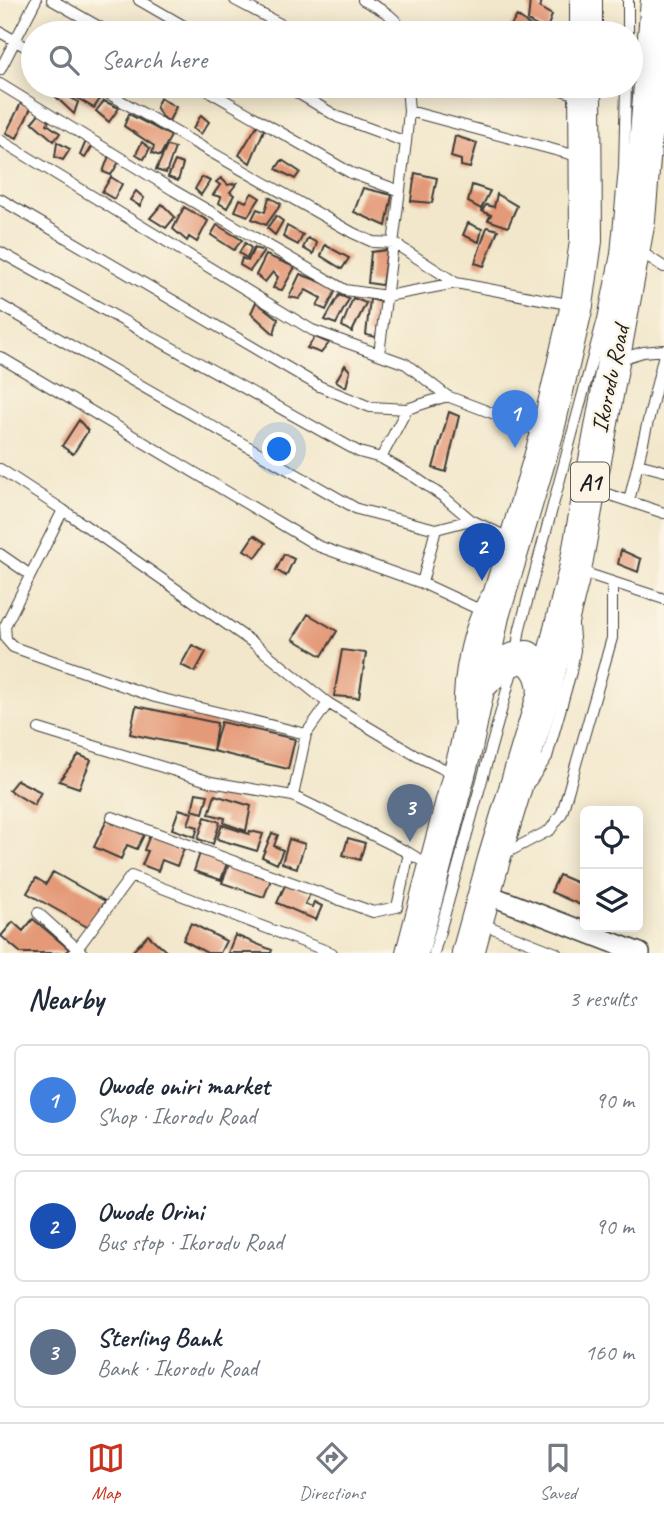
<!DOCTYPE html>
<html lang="en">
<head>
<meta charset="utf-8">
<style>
	:root { --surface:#fff; --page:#f2f2f3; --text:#1f2937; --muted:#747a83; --line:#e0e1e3; --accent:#c8321e }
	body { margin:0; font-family:Caveat,sans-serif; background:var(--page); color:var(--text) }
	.controls { position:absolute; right:21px; bottom:21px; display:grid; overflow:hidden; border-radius:10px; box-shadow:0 4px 18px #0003 }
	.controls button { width:63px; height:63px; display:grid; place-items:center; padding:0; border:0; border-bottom:2px solid var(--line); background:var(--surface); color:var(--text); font:35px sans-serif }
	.you { position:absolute; left:280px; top:450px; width:24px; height:24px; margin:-18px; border:5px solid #fff; border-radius:50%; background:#1a73e8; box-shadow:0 0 0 10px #1a73e833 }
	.badge { display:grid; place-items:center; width:46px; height:46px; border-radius:50%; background:var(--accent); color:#fff; font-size:23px; font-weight:700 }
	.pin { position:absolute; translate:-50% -58px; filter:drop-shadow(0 2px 4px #0008) }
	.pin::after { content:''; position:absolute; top:37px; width:24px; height:21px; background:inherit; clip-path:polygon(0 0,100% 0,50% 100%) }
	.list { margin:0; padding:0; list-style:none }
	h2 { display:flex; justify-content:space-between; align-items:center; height:91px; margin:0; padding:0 28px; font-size:30px }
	h2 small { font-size:23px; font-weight:400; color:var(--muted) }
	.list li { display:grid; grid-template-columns:46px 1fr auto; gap:21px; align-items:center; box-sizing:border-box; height:112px; margin:0 14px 14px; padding:0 14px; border:2px solid var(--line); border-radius:10px }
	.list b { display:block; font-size:26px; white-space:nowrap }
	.list p { margin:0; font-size:23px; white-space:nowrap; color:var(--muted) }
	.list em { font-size:23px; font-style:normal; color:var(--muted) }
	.icon { flex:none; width:38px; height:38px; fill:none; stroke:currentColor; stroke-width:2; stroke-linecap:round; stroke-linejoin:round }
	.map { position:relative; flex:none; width:664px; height:953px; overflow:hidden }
	.search { position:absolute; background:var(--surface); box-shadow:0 4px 18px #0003; left:21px; right:21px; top:21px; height:77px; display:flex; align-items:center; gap:18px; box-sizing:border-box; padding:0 24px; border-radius:38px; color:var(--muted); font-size:26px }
	.sheet { height:469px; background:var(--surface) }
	nav { display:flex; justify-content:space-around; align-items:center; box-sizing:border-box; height:98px; border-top:2px solid var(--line); background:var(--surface); font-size:19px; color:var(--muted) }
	nav a { display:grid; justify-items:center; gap:4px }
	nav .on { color:var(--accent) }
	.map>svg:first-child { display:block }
	.building { fill:#e49a78 }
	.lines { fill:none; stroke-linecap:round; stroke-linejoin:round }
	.service-casing { stroke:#3c3a36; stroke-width:12 }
	.minor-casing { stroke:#3c3a36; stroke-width:22 }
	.trunk-casing { stroke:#3c3a36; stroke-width:34 }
	.service { stroke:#fff; stroke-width:10 }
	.minor { stroke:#fff; stroke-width:19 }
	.trunk { stroke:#fff; stroke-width:32 }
	.labels { text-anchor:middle; stroke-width:5; stroke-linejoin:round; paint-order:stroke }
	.shield { fill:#fcf5e5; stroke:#5f5d58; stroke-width:2 }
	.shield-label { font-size:23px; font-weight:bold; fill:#1c1c1c }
	.street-label { font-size:24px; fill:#1c1c1c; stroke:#fcf5e5 }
</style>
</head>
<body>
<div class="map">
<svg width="664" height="953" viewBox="0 0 664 953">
	<rect width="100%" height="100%" fill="#fcf5e5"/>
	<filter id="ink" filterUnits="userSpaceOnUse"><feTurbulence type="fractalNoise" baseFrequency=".0143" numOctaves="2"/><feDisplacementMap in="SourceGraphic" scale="14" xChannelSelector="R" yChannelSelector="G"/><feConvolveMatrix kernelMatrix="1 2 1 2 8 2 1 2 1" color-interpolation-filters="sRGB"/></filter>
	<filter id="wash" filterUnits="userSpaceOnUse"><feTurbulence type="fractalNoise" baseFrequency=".00686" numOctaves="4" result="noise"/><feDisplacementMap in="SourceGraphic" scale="28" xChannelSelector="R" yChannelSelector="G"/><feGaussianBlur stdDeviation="1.57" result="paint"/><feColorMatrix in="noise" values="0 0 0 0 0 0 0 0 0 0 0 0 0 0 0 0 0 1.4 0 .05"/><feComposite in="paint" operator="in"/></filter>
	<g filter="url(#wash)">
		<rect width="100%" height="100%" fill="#f2e7cb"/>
		<g id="blocks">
			<!-- building -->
			<path class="building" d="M530,0H542L540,8L552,15L546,31L528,21Z
				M517,16L540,33H506Z
				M57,86H84L101,97L94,108Z
				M59,91L78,102L74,114L56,97Z
				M160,98L176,107L169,121L162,117L156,107Z
				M104,101L119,108L109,122L96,111Z
				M21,103L31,108L17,138L6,133Z
				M41,111L51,118L47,124L60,133L54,141L32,122Z
				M129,114L171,136L160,156L152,153L154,146L124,126Z
				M201,115L209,122L201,134L193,129Z
				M258,124L264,130L250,163L239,155Z
				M455,136L477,143L470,168L461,166V160L451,157Z
				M86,141L93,145L85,158L80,155Z
				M57,142L70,149L63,160L55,157Z
				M142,142L150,148L144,159L136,154Z
				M167,146L175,148L166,173L156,170Z
				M110,153L119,162L111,175L103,172Z
				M282,160L300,172L295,179L276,169Z
				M175,161L183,164L178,181L168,177Z
				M415,173L437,178L432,203L411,201Z
				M111,177L122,184L114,199L102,192Z
				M202,177L210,181L201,195L195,189Z
				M221,178L228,185L237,183L230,192L234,195L227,208L219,203L221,197L213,195L220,185L216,182Z
				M472,185L490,191L481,209L468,202Z
				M363,188L392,195L386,226L354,212Z
				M136,191L144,198L140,206L130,200Z
				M252,193L260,198L248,216L235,211L240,199L246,202Z
				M497,194L517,206L508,227L488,220L491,215L482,211L486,205L494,207Z
				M269,197L281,204L266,225L252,219L257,209L265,212Z
				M162,204L175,217L166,228L150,218Z
				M184,207L208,221L197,242L189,237L187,241L173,229Z
				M276,216L283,221L275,235L267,228Z
				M468,223L482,229L479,242L463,235Z
				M217,225L242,240L234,250L211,235Z
				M287,226L303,235L298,245L283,237Z
				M487,227L498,230L484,266L475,263Z
				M308,238L317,243L313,254L303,248Z
				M245,243L251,248L247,258L239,253Z
				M325,245L349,258L342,269L321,256Z
				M254,248L264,251L250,271L240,265L242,258L248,261Z
				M387,250L382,285L368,283L371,252Z
				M266,255L295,267L282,290L273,288L278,277L273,272L265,282L256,275Z
				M300,274L337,288L326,310L317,306L321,298L306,290L299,299L289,297Z
				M339,295L349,299L336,324L325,320Z
				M353,298L366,303L352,332L342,326Z
				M370,299L382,302L376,337L366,335Z
				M256,302L278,319L274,334L251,313Z
				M315,337L329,343L321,353L307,348Z
				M345,365L350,371L346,387L336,381Z
				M449,412L459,416L446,472L433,468Z
				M79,420L88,431L73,454L62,446Z
				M254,535L266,543L256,557L244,550Z
				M621,550L641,559L638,572L618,564Z
				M284,554L294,559L286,576L276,570Z
				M308,614L337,631L322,656L293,639Z
				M192,645L206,652L195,672L181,665Z
				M342,650L366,653L359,698L334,696Z
				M136,706L217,723L213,751L221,722L295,739L288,769L213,751L130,734Z
				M79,755L91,760L79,788L59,781Z
				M17,780L41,792L34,805L9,790Z
				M196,793L208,795L203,813L192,810Z
				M215,795L251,806L246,831L224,823L225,818L209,814Z
				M179,809L192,813L188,824L198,827L195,837L172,829Z
				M205,817L220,822L213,844L198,839Z
				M107,820L114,824L115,820L144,835L137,849L127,845L121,859L94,847Z
				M222,825L249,834L250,831L263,834L257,851L217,839Z
				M272,833L278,835L274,846L283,850L277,864L262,857Z
				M150,835L184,848L177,866L162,860L158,871L142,865L148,851L144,850Z
				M348,838L365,843L360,860L343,855Z
				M289,839L305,844L297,868L282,863Z
				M200,853L227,863L221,880L194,871Z
				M230,862L272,877L264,897L222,883Z
				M53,872L105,901L89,928L27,893L36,878L46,884Z
				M559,875L585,886V907L551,892Z
				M286,883L310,894L305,904L312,907L314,902L322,906L316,920L277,903Z
				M33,919L69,949L66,953H21L1,936L13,922L23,931Z
				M191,923L226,941L220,953H207L183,940Z
				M148,935L168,953H131Z
				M235,935L272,950L271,953H228Z"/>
		</g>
	</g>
	<g filter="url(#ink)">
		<use href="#blocks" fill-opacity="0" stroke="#3c3a36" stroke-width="2"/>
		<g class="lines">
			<defs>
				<path id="service" d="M52,0L110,33
					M139,0L196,33
					M235,0L297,33
					M363,0C378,8 398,16 402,33
					M0,32L33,51
					M628,33V0
					M0,70L36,0
					M0,84L173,190L345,290L387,296L456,283L573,305
					M95,86L353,233L373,242L394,243L456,283
					M200,86L351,173L400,191
					M286,86L338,117L406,142
					M548,86L581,96
					M409,111L581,157
					M0,140L312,330L406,364L447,396L542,432
					M0,199L319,386L370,407L407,409L447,396
					M638,250L664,267
					M0,252L359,452L381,458L416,478L445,498L471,520L511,539
					M0,305L357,509L436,529L471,520
					M379,354L406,142L409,111L407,86
					M0,357L318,546L422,583L478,609
					M620,359L643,352L664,350
					M381,458L407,409
					M638,464L664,471
					M0,469L63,510L252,642L328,703L417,756L456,775
					M595,490L664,513
					M629,501L664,354
					M63,510L5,626L6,639L13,647L155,697L306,734
					M0,554L29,574
					M579,571L664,599
					M422,583L436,529
					M516,653L520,628L603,319L616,254L624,168L626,86
					M459,719C457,681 466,628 486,595
					M39,729L211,782L293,796L409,853L430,866
					M531,781L547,757L571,672L575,650L573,626
					M293,796L306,734L328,703
					M112,817L373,912L397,907L409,853
					M504,854L550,830L562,813L612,638V582
					M38,913L82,953
					M480,923L556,953
					M74,953L131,876L332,953
					M434,953L513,668"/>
				<path id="minor" d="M484,893L640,953"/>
				<path id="trunk" d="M586,33V0
					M476,690C491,673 503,658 527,657C540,668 543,677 544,693
					M412,953L466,748L493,616L547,434L577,305L586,241L585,86
					M468,953L494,859L544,693L575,570L639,220L657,0"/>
			</defs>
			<!-- service casing -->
			<use href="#service" class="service-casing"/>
			<!-- minor casing -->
			<use href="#minor" class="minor-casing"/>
			<!-- trunk casing -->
			<use href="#trunk" class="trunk-casing"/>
			<!-- service -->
			<use href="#service" class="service"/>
			<!-- minor -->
			<use href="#minor" class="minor"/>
			<!-- trunk -->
			<use href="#trunk" class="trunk"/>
		</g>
	</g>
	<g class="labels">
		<!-- shield labels -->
		<rect class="shield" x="571" y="462.5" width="38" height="39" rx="5"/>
		<g class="shield-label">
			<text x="590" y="490">A1</text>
		</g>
		<!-- street labels -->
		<g class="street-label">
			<text transform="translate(610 379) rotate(-78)" y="8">Ikorodu Road</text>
		</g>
	</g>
</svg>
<div class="controls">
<button><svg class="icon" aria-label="locate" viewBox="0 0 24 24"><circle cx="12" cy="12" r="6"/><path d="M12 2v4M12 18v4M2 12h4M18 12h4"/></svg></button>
<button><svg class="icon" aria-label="layers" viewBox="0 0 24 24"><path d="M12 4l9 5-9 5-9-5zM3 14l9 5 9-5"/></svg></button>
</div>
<div class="you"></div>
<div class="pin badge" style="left:515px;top:448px;background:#3f7fe0">1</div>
<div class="pin badge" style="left:482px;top:581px;background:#1a4fb4">2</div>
<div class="pin badge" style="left:410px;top:842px;background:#5c6f8a">3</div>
<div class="search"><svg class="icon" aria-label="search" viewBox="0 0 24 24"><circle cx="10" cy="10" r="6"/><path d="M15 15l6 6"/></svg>Search here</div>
</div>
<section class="sheet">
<h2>Nearby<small>3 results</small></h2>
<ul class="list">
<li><span class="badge" style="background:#3f7fe0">1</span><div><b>Owode oniri market</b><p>Shop · Ikorodu Road</p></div><em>90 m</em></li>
<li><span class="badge" style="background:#1a4fb4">2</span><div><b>Owode Orini</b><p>Bus stop · Ikorodu Road</p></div><em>90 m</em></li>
<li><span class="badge" style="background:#5c6f8a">3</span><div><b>Sterling Bank</b><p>Bank · Ikorodu Road</p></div><em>160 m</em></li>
</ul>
</section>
<nav>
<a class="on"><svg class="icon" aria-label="map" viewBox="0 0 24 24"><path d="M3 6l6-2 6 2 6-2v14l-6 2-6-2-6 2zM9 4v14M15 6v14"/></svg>Map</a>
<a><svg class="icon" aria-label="directions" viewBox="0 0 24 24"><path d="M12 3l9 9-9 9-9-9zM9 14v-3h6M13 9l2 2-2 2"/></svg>Directions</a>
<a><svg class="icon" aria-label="saved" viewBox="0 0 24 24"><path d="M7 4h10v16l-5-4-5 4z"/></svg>Saved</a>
</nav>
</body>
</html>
